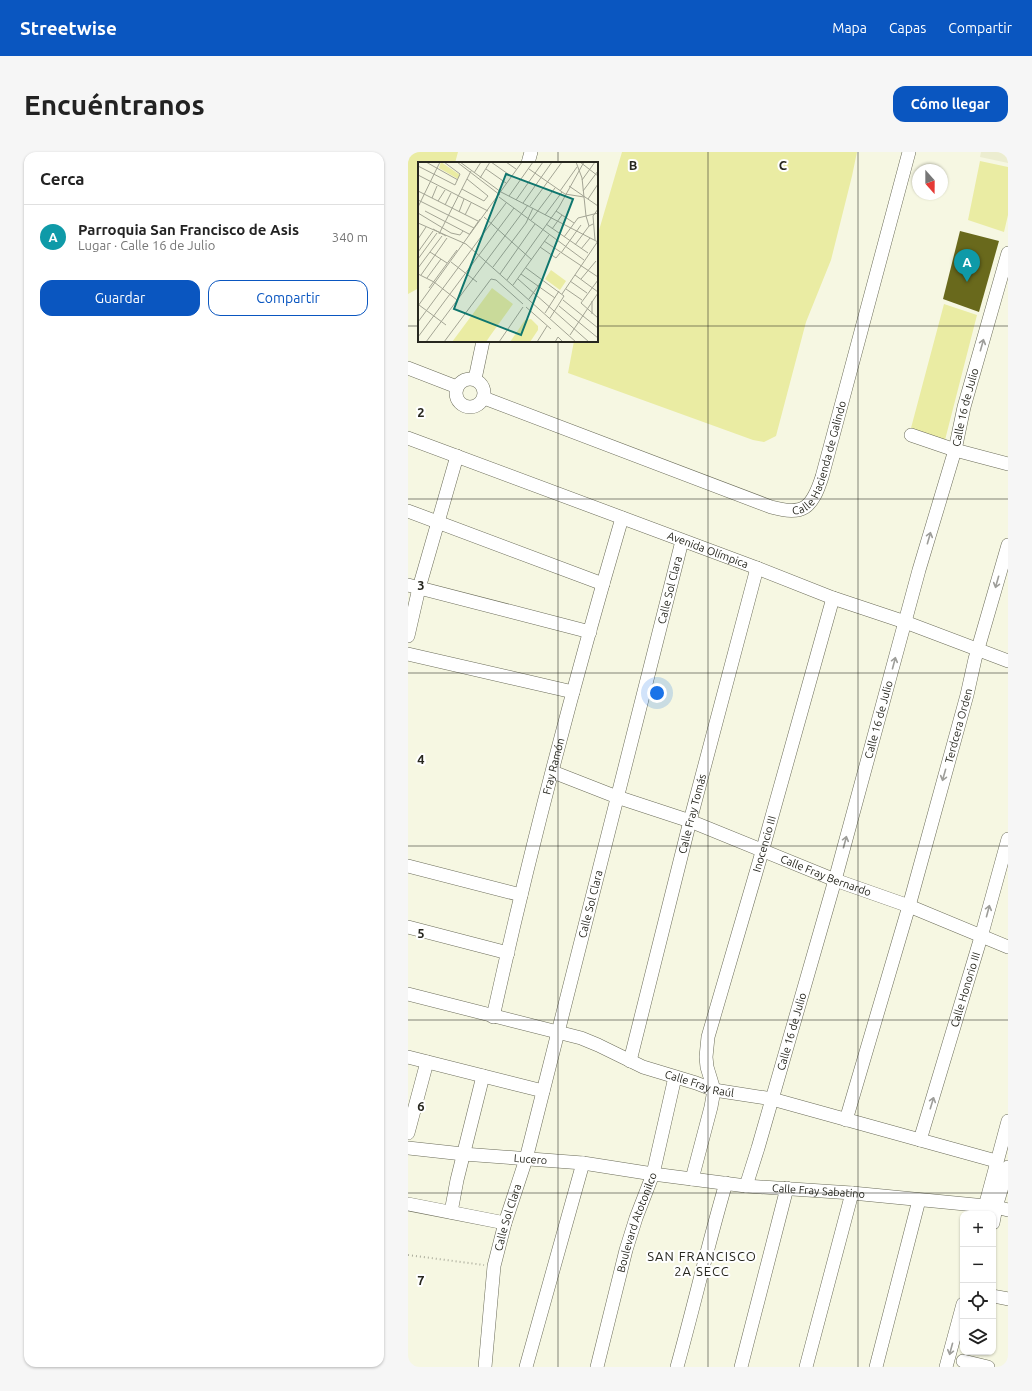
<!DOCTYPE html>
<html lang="es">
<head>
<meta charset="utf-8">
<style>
	:root { --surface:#fff; --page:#f6f6f6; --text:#222; --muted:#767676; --line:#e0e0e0; --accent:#0a56c0 }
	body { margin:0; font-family:Ubuntu,sans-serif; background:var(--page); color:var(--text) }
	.controls { position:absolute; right:12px; bottom:12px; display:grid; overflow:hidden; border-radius:8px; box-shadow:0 1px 3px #0004 }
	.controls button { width:36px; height:36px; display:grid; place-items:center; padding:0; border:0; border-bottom:1px solid var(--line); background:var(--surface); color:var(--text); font:20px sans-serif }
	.compass { position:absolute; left:504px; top:12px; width:36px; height:36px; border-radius:50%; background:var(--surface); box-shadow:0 1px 3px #0004; rotate:159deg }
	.you { position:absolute; left:249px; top:541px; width:14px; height:14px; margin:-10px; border:3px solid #fff; border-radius:50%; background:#1a73e8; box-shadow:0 0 0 6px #1a73e833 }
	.badge { display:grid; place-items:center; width:26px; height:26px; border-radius:50%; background:var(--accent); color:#fff; font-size:13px; font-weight:700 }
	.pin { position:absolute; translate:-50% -33px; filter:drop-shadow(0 1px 2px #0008) }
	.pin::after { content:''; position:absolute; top:21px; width:14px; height:12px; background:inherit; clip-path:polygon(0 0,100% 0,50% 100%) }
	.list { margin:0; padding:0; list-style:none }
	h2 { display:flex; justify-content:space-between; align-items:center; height:52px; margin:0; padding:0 16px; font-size:17px }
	h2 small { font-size:13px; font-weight:400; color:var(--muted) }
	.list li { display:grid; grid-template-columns:26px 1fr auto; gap:12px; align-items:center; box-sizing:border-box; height:64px; padding:0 16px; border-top:1px solid var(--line) }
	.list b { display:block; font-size:15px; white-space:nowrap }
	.list p { margin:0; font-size:13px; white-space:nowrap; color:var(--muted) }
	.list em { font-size:13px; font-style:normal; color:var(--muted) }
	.actions { display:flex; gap:8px; padding:12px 16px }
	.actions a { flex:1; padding:9px 0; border:1px solid var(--accent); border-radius:12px; text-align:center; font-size:14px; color:var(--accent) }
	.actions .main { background:var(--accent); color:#fff }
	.icon { flex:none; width:22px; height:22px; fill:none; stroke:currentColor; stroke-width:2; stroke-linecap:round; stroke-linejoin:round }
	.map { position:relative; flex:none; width:600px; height:1215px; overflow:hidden; border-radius:12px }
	header { display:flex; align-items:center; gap:24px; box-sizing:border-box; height:56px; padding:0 20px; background:var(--accent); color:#fff }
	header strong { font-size:19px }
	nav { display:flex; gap:22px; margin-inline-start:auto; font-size:14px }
	.intro { display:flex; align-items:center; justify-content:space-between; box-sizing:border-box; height:96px; padding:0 24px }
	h1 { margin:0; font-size:28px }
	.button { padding:10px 18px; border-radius:12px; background:var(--accent); color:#fff; font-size:14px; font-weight:700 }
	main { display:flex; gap:24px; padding:0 24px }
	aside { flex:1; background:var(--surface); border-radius:12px; box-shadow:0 1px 3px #0004 }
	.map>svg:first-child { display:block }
	.built { fill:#ecedd0 }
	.green { fill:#eaeca3 }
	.building { fill:#69691c }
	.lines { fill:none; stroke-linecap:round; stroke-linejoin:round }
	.minor-casing { stroke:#6b6c59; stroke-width:14 }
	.path { stroke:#acad9c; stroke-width:2; stroke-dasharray:1 3; stroke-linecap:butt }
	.minor { stroke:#fff; stroke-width:13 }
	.oneway { stroke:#9e9e9a }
	.grid { fill:none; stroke:#27271f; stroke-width:1; stroke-opacity:0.55 }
	.labels { text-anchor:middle; stroke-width:4; stroke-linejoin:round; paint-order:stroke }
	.street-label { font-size:11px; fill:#27271f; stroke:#fff }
	.quarter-label { font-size:13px; letter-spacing:1px; fill:#27271f; stroke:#fff }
	.inset-road { fill:none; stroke:#a3a494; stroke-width:1 }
	.view { fill:#0f766e; fill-opacity:0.15; stroke:#0f766e; stroke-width:2 }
	.inset-edge { fill:none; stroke:#27271f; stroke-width:2 }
	.grid-label { font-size:13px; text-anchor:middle; font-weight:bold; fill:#27271f; stroke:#fff; stroke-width:4; stroke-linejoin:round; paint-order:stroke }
</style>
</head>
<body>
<header>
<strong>Streetwise</strong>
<nav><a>Mapa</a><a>Capas</a><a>Compartir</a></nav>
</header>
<div class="intro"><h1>Encuéntranos</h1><a class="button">Cómo llegar</a></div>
<main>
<aside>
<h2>Cerca<small></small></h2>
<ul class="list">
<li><span class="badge" style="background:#0f9aa8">A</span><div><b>Parroquia San Francisco de Asis</b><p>Lugar · Calle 16 de Julio</p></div><em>340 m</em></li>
</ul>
<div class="actions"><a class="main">Guardar</a><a>Compartir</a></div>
</aside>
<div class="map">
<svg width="600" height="1215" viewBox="0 0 600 1215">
	<rect width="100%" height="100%" fill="#f6f7e2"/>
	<!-- built -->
	<path class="built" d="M573,0H600V11L572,5Z"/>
	<!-- green -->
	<path class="green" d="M0,0H50L47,11H11V136L0,142Z
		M214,0H449L444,24L423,108L398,170L368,284L356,290L345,288L160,221L166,189H189V85Z
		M572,9L600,15V63L596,80L560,68Z
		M536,152L569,163L537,288L503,276Z"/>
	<!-- building -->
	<path class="building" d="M552,79L591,89L571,160L535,147Z"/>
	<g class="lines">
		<defs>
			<g id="minor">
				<path d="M120,11L123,0"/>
				<path d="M0,216L49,235"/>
				<circle cx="62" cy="241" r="14"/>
				<path d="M67,227L75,189"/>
				<path id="s1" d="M76,246L363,355C396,364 404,356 414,325L501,0"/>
				<path d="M503,283L547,298L600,312"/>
				<path id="s2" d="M0,286L349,416L425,446L497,470L600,509"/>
				<path d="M0,359L195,432"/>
				<path d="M0,433L182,480"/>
				<path d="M0,484L11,436L49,304"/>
				<path d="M0,502L165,540"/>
				<path id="s3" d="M145,620L209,645L282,669L427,728L501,754L600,795"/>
				<path d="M0,714L113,743"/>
				<path d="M0,775L100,801"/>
				<path id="s4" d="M0,842L173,886L190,893L235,915L288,931L306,938L364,947L588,1009"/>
				<path id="s5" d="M85,865C122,697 166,530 214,366"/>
				<path d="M0,905L135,939"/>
				<path id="s6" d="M222,909L282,669L349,416"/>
				<path id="s7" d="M438,968L501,754L559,543L567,507L600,393"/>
				<path d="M0,981L19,910"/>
				<path id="s8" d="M512,988L573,785L600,687"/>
				<path id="s9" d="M0,996L55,1002L175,1011L245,1022L338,1034L444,1041L588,1055L600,1058"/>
				<path id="s10" d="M284,1027L303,955L306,938L299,915L298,905L300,885L354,700L425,446"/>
				<path id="s11" d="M338,1034L350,996L427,728L511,418L547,298L556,255L600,101"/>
				<path d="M0,1052L97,1071"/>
				<path d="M43,1060L49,1028L75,924"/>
				<path d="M575,1062L600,969"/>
				<path d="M585,1071L588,1055L600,1015"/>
				<path d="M585,1144L600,1147"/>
				<path d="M555,1209L580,1215"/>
				<path id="s12" d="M77,1215L86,1114L97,1071L118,1007L274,389"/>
				<path d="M118,1215L175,1011"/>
				<path id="s13" d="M189,1215L218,1098L228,1066L245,1022L267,925"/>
				<path d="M269,1215C286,1154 300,1092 318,1031"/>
				<path d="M333,1215L379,1036"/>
				<path d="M398,1215L444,1041"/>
				<path d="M468,1215L511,1048"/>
				<path d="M538,1215L555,1152"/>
			</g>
		</defs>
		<!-- minor casing -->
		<use href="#minor" class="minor-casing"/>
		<!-- path -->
		<path class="path" d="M0,1103L76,1113"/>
		<!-- minor -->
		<use href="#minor" class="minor"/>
	</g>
	<!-- one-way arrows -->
	<defs><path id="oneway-shaft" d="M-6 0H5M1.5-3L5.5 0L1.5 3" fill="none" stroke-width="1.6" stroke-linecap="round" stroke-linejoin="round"/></defs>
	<g class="oneway">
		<use href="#oneway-shaft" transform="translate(574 193) rotate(-74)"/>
		<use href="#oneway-shaft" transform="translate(521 386) rotate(-74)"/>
		<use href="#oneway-shaft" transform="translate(589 430) rotate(106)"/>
		<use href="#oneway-shaft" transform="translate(486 511) rotate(-75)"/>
		<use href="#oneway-shaft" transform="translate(536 623) rotate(106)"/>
		<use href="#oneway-shaft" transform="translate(437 690) rotate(-75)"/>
		<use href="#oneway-shaft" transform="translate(580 759) rotate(-75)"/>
		<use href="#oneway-shaft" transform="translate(524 951) rotate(-73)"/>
		<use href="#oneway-shaft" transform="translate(543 1197) rotate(105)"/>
	</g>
	<!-- grid -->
	<path class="grid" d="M150,0V11M300,0V1215M450,0V1215M0,174H11M189,174H600M150,189V1215M0,347H600M0,521H600M0,694H600M0,868H600M0,1041H600"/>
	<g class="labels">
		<!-- street labels -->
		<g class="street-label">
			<text dy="4" stroke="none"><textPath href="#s11" startOffset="809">Calle 16 de Julio</textPath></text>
			<text dy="4" stroke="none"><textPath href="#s1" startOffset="392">Calle Hacienda de Galindo</textPath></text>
			<text dy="4" stroke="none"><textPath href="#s2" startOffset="320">Avenida Olímpica</textPath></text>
			<text dy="4" stroke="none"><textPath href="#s12" startOffset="800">Calle Sol Clara</textPath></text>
			<text dy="4" stroke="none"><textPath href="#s11" startOffset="485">Calle 16 de Julio</textPath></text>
			<text dy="4" stroke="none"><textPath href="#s7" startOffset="410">Terdcera Orden</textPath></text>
			<text dy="4" stroke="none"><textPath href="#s5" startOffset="258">Fray Ramón</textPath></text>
			<text dy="4" stroke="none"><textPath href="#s6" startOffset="255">Calle Fray Tomás</textPath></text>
			<text dy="4" stroke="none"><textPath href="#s10" startOffset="347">Inocencio III</textPath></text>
			<text dy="4" stroke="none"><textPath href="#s3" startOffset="292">Calle Fray Bernardo</textPath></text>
			<text dy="4" stroke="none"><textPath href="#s12" startOffset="476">Calle Sol Clara</textPath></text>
			<text dy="4" stroke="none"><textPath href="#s8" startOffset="157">Calle Honorio III</textPath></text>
			<text dy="4" stroke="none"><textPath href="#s11" startOffset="161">Calle 16 de Julio</textPath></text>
			<text dy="4" stroke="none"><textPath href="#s4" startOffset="306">Calle Fray Raúl</textPath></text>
			<text dy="4" stroke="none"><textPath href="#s9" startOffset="123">Lucero</textPath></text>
			<text dy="4" stroke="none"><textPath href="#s9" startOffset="413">Calle Fray Sabatino</textPath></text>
			<text dy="4" stroke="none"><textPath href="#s12" startOffset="152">Calle Sol Clara</textPath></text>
			<text dy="4" stroke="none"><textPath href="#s13" startOffset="150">Boulevard Atotonilco</textPath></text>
		</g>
		<!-- quarter labels -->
		<g class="quarter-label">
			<text x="294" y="1109">SAN FRANCISCO<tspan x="294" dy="15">2A SECC</tspan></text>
		</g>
	</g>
	<!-- overview -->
	<g transform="translate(10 10)">
		<rect width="180" height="180" fill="#f6f7e2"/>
		<path d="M23,0L42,13L40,17L21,6ZM133,108L148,119L142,128L127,117ZM74,126L95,142L72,174L68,180H34ZM113,157L120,164V168L112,180H92L107,158Z" fill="#eaeca3"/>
		<path class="inset-road" d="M8,0L40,18M39,0L82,33M42,0L83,30L180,80M73,0L93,14M88,0L98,7M162,0L180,14M0,4L37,23L42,12L26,0M68,7L88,21M111,7L147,32L166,35M56,11L63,0M0,13L70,49M62,16L72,0M164,18L177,0M151,24L180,44M44,27L66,39L70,34L49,17M0,29L60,59M142,29L159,5M165,29L180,9M91,34L115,0M81,35L166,98M14,36L19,24M170,37L180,22M0,38L56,66M98,38L125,0M20,39L27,28M105,41L134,0M27,43L33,31M112,44L144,0M0,45L22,0M7,49L51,72M138,49L156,61M41,50L46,37M0,51L33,71L42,73L45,69M47,53L53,41M127,53L144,30M66,55L114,98M113,58L137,26M0,61L48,82L158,180M128,62L170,91M171,64L168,54L180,51M15,67L28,74M134,67L144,53M21,72L53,9M51,73L62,57M146,75L160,56L168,54L164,16L158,0M0,77L8,65M177,78L175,54L180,47M126,79L180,115M157,83L171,64L175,62M122,85L138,96L142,91M163,87L172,76M0,90L15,69M12,90L29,101M143,91L163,63M0,97L19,71M33,100L59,120M75,105L108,61L115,46M0,106L24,74M108,106L146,134L132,156M0,112L16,120L39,138M82,112L117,62M103,112L137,136M3,113L29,76M157,113L180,130M9,116L23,97M100,117L171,180M163,117L178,99M89,118L141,45L166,0M180,118L163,141L180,156M152,119L169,131M95,123L131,73M11,126L39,88M148,127L164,138M144,132L180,79M111,137L125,117M145,138L180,166M174,139V152M1,143L28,163M0,144L104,0M141,144L180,176M108,145L133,167M127,151L141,129M0,160L88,41M152,173L180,131M0,175L96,46M8,180L110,43M26,180L73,117L78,118L105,142M81,180L105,145M119,180L129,164M137,180L140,175L145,180"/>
		<path class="view" d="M88,12L155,37L103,173L36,147Z"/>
		<rect width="180" height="180" class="inset-edge"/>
	</g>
	<g class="grid-label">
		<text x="225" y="18">B</text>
		<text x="375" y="18">C</text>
		<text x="13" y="265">2</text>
		<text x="13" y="438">3</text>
		<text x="13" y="612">4</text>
		<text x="13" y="786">5</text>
		<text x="13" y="959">6</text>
		<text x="13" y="1133">7</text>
	</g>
</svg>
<div class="controls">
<button>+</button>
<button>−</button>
<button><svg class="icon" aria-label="locate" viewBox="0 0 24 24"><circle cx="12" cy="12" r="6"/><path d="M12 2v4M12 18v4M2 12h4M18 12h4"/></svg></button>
<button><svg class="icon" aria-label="layers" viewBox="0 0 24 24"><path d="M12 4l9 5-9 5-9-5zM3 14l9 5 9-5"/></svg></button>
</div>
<svg class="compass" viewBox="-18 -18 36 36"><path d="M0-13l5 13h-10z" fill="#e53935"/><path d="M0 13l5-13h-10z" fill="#767676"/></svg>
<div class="you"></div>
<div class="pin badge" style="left:559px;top:130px;background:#0f9aa8">A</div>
</div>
</main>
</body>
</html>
